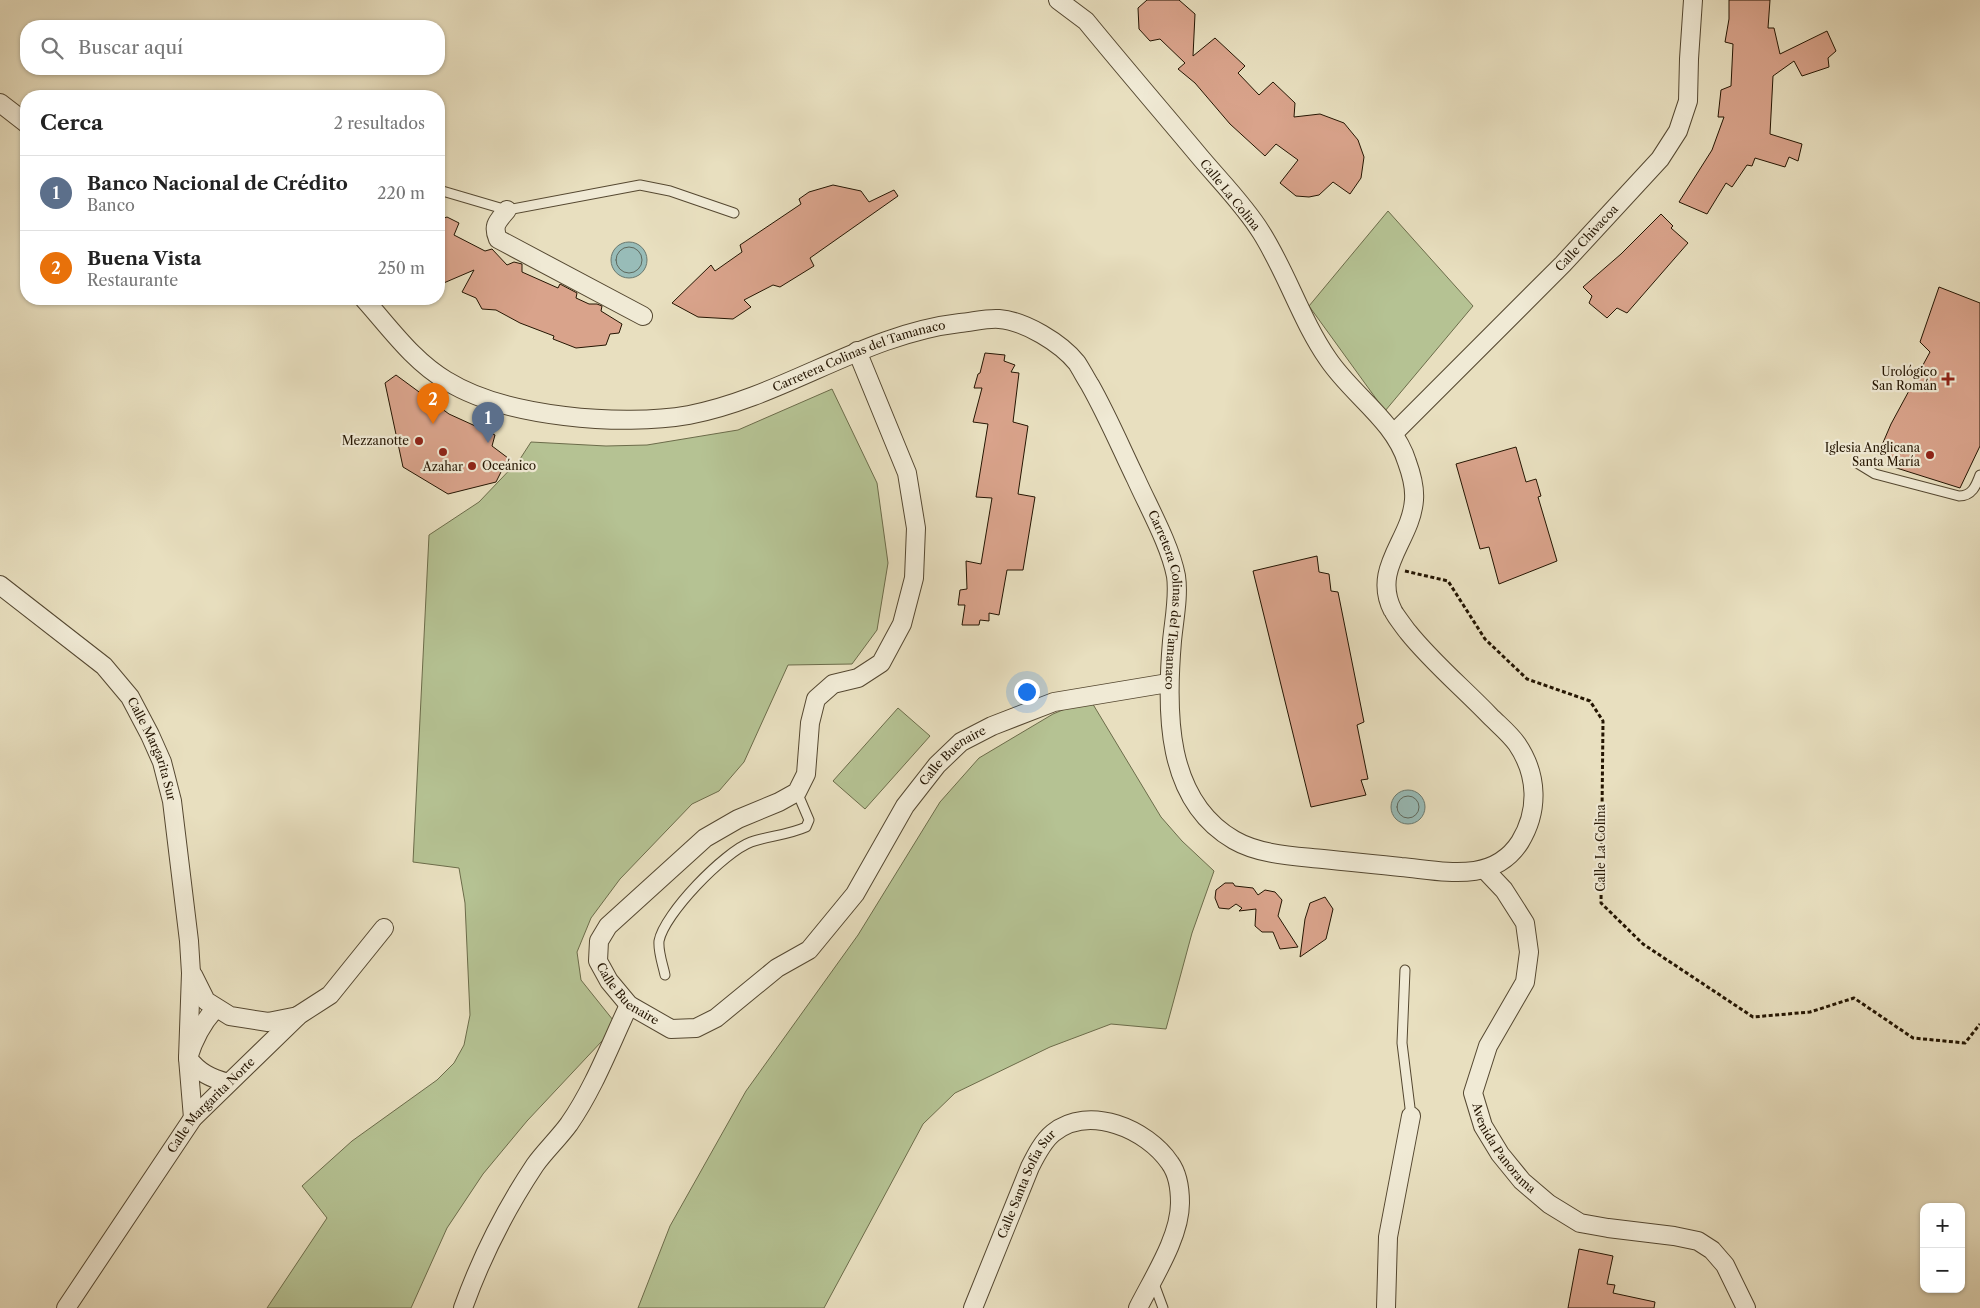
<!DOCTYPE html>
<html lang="es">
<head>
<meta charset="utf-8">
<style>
	:root { --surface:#fff; --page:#f6f6f6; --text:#222; --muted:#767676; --line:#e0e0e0; --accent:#0f766e }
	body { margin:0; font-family:"Libre Caslon Text",serif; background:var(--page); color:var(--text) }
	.controls { position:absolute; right:15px; bottom:15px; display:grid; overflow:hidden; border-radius:10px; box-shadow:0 1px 4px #0004 }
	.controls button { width:45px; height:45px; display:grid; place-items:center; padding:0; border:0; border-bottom:1px solid var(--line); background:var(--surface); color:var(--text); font:25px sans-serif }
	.you { position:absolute; left:1026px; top:691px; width:18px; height:18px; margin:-12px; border:4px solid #fff; border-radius:50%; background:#1a73e8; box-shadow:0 0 0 8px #1a73e833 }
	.badge { display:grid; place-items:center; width:32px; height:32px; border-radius:50%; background:var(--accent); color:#fff; font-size:16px; font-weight:700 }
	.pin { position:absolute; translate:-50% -41px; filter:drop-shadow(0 1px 2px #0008) }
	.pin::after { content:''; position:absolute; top:26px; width:18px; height:15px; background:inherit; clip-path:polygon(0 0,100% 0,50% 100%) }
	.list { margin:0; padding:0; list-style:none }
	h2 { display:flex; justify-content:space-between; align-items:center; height:65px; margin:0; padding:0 20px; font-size:21px }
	h2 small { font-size:16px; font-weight:400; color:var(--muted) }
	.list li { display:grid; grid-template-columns:32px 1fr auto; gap:15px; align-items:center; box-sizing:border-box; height:75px; padding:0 20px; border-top:1px solid var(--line) }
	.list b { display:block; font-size:19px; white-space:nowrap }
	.list p { margin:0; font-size:16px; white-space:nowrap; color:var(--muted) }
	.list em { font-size:16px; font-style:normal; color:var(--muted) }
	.icon { flex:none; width:28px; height:28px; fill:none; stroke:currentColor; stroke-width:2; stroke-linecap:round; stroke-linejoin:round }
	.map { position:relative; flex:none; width:1980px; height:1308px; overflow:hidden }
	.search { position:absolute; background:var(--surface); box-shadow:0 1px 4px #0004; left:20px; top:20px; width:425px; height:55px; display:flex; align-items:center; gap:12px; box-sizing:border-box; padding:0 18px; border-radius:20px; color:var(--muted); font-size:19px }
	.panel { position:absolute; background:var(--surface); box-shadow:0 1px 4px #0004; left:20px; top:90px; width:425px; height:215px; border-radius:20px }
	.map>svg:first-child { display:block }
	.green { fill:#b5c293; stroke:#6c6c4a }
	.water { fill:#98bcb8; stroke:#6a796f }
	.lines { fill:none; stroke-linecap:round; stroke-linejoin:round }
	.shore { stroke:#5e685d; stroke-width:1 }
	.building { fill:#d9a38b; stroke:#241502 }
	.lane-casing { stroke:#554831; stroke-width:11 }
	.street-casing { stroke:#554831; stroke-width:20 }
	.path { stroke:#241502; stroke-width:3; stroke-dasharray:4 2.5; stroke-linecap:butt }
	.lane { stroke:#f0ead5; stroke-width:9 }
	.street { stroke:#f0ead5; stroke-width:18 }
	.poi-dot { fill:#8f2418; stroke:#f0ead5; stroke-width:2 }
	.labels { text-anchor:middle; stroke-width:4.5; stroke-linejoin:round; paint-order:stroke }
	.street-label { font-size:12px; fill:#241502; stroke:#f0ead5 }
	.poi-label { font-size:12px; fill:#241502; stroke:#f0ead5; text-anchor:end }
</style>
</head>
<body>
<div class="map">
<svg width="1980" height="1308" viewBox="0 0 1980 1308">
	<rect width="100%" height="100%" fill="#e8dfbf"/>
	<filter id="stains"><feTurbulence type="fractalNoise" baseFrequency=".004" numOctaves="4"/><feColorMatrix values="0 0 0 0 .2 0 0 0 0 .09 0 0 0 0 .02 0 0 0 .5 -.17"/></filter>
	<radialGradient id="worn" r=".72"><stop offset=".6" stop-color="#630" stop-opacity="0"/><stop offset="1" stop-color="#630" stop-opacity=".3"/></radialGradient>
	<!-- green -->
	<path class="green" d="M1388,211L1473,306L1385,411L1309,306Z
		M832,389L877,483L888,563L877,630L852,664L788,665L744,762L719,791L692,804L620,879L591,918L577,952L581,980L617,1025L527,1121L483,1174L447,1228L411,1308H267L327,1218L302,1186L352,1141L437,1080L454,1063L464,1045L470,1015L465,903L459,868L413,862L429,535L479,502L520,459L531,442L606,446L647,445L738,430Z
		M1091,701L1161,817L1182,841L1214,871L1192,933L1166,1029L1111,1024L1050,1047L955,1093L923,1124L824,1308H638L670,1226L746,1091L858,935L940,802L979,758L1053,714L1077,704Z
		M898,708L930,736L865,809L833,781Z"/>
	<!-- water -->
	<path class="water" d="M611 260a18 18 0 1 1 36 0a18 18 0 1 1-36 0Z
		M1391 807a17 17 0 1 1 34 0a17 17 0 1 1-34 0Z"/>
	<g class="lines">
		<!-- shore -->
		<path class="shore" d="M616 260a13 13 0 1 1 26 0a13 13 0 1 1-26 0Z
			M1397 807a11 11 0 1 1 22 0a11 11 0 1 1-22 0Z"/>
	</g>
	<!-- building -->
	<path class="building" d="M1147,0H1179L1195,14L1193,56L1215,38L1245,66L1238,73L1259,95L1273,82L1295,103L1294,117L1320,114L1344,123L1358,140L1364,157L1361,178L1350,194L1333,182L1319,195L1309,197L1296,196L1280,183L1298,160L1276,144L1265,156L1230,124L1195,83L1178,69L1185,63L1160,39L1150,41L1139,29L1138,8Z
		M1729,0H1770L1768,28H1774L1780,54L1827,31L1836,51L1828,58L1829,67L1802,76L1794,61L1773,76L1770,134L1802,144L1798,161L1789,157L1785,167L1755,158L1752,166L1747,165L1732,187L1726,183L1707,214L1679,202L1712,150L1724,117H1718L1721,90L1731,86L1733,44L1725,42L1729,19Z
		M833,185L861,191L869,202L894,190L898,196L810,258L814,266L780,287L773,285L744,300L751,307L733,319L698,317L672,303L711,265L715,271L742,252L740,245L801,204L799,199L809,192Z
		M1661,214L1673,226L1671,228L1688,243L1627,313L1617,308L1607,318L1589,303L1592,296L1583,287L1621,254Z
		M447,217L459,223L454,235L485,251L492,249L507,265L514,262L522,264V272L558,288L560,284L577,293L576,298L589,304H597L602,306L601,311L622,324L619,333L610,334L606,345L576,348L553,339L554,336L520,323L496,310L482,309L476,298L462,292L474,270L439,285V220Z
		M1939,287L1980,303V446L1960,488L1887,465L1889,457L1879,452L1891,424L1930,352L1920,342Z
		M985,353L1005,355L1004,361L1015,365L1011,372L1019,373L1013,422L1028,426L1018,494L1035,497L1023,570H1007L999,615L989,613V621L980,620L979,625H962L965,605H958L960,590L967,589L966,561L981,564L992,498L976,497L988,424L973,422L982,388H974L978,374L980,373Z
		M396,375L449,414L495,435L492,446L508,458L496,482L448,494L403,467L385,383Z
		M1516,447L1526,482L1536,479L1541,496L1538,497L1557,561L1499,584L1489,547L1480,549L1456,464Z
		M1317,556L1319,572L1329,574L1331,591L1338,592L1364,722L1357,725L1368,779L1361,780L1366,795L1311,807L1253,571Z
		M1225,883H1233L1235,886L1253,888L1258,895L1265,890L1275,892L1282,900L1278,916L1298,947L1280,949L1273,932H1262L1255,926L1256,909L1239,911L1242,908L1236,904L1229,909L1219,908L1215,898L1216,890Z
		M1325,897L1333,909L1326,939L1300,957L1305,919L1310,903Z
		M1579,1249L1613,1256L1607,1284L1615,1285L1613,1293L1655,1302L1654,1308H1568Z"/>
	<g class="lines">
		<defs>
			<path id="lane" d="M439,190L507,210L640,185L670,191L734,213
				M1857,463L1875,474L1959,496C1972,496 1976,486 1980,475
				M1405,970L1402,1043L1411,1116
				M665,975C663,965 658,952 659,941C664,914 724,852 751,842C769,836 788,835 806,827L809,820L797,792
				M1153,1281L1163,1308"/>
			<g id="street">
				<path d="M0,103L26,123"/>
				<path d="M507,210C498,221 492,225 498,239L643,316"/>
				<path id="s1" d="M364,299C390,328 413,361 447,381C505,417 622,427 689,415C783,397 864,334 960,323C972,322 987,318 999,319C1025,321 1061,343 1077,363C1078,364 1089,384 1090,385C1107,415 1121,448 1136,479C1149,508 1170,545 1176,576C1179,596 1174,620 1172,641C1166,711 1165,800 1234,840C1260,855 1295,856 1323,859C1349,862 1375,864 1401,867C1444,871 1493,884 1520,842C1539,811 1538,775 1517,744C1510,734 1499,725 1490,716C1463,688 1432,662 1408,632C1407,631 1393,612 1393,611C1371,568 1411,541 1414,500C1415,488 1411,473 1407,462C1394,420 1352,395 1328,359C1301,320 1287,273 1261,232C1243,203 1217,178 1195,151C1159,108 1122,65 1086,21L1058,0"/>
				<path id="s2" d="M857,351L907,473L916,528L914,578L902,624L881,663L858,678L833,684L816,699L810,723L806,774L797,792L779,802L738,819L705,838L608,926L599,941L598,961L609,981L629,1005L671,1029L696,1028L716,1018L777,968L809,950L855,894L905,806L937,765L961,742L992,726L1054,702L1168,683"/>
				<path id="s3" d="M1394,433L1563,264L1660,159L1678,131L1688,101L1689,59L1693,0"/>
				<path id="s4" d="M0,585L104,666L130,697L150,735L162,762L172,801L189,941L191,973L188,1058L193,1118"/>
				<path id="s5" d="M1486,871L1504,890L1525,923L1529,952L1525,982L1488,1046L1473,1093L1483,1126L1500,1154L1522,1181L1549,1204L1580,1223L1608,1228L1674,1236L1698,1241L1712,1250L1725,1265L1746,1308"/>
				<path d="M193,975L206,1001L230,1016L268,1022L298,1016"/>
				<path d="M216,1008C202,1023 194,1038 188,1058C199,1073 211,1078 228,1083"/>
				<path id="s6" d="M66,1308L193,1118L299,1015L330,995L384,928"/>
				<path d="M463,1308C481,1258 505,1210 535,1165C545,1151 558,1139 569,1124C594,1088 610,1045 629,1005"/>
				<path id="s7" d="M973,1308L1030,1167C1036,1155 1043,1141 1053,1133C1089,1104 1147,1129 1170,1163C1178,1174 1180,1189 1180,1203C1180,1237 1153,1278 1138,1308"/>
				<path d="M1386,1308L1388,1237L1411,1116"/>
			</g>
		</defs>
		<!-- lane casing -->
		<use href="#lane" class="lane-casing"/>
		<!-- street casing -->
		<use href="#street" class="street-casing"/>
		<!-- path -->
		<path class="path" d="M1405,571L1448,581L1485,639L1527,679L1590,701L1603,721L1601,903L1643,944L1753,1017L1810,1012L1854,998L1913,1038L1965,1043L1980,1024"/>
		<!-- lane -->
		<use href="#lane" class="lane"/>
		<!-- street -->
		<use href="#street" class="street"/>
	</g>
	<!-- markers -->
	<g class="poi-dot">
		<path d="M1945.5 371.5h5v5h5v5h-5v5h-5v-5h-5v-5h5z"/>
		<circle cx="419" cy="441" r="5"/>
		<circle cx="443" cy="452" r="5"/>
		<circle cx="1930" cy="455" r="5"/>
		<circle cx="472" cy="466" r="5"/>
	</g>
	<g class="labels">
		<!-- street labels -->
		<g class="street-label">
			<text transform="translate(1230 195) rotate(51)" y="4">Calle La Colina</text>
			<text dy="4" stroke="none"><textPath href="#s3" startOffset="274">Calle Chivacoa</textPath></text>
			<text dy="4" stroke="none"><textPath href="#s1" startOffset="546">Carretera Colinas del Tamanaco</textPath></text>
			<text dy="4" stroke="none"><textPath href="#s1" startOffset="1041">Carretera Colinas del Tamanaco</textPath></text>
			<text dy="4" stroke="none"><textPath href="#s4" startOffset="229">Calle Margarita Sur</textPath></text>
			<text dy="4" stroke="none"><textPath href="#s2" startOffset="1282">Calle Buenaire</textPath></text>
			<text transform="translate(1601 848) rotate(-90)" y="4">Calle La Colina</text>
			<text dy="4" stroke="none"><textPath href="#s2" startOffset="818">Calle Buenaire</textPath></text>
			<text dy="4" stroke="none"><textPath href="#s6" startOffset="250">Calle Margarita Norte</textPath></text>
			<text dy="4" stroke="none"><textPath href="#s5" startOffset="312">Avenida Panorama</textPath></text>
			<text dy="4" stroke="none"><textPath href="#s7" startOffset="135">Calle Santa Sofía Sur</textPath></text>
		</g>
		<!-- poi labels -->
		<g class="poi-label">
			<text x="1937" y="376">Urológico<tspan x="1937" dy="14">San Román</tspan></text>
			<text x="409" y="445">Mezzanotte</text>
			<text x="1920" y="452">Iglesia Anglicana<tspan x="1920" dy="14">Santa María</tspan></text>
			<text x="482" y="470" text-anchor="start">Oceánico</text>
			<text x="443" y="471" text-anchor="middle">Azahar</text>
		</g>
	</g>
	<rect width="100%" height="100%" filter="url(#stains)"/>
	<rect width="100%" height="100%" fill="url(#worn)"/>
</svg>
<div class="controls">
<button>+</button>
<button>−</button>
</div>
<div class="you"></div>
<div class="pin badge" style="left:488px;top:443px;background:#5c6f8a">1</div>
<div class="pin badge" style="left:433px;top:424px;background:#e8710a">2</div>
<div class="search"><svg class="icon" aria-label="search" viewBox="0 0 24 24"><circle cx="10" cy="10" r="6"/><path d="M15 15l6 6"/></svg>Buscar aquí</div>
<section class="panel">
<h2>Cerca<small>2 resultados</small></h2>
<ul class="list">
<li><span class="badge" style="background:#5c6f8a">1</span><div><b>Banco Nacional de Crédito</b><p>Banco</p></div><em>220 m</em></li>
<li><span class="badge" style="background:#e8710a">2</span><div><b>Buena Vista</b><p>Restaurante</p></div><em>250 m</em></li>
</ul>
</section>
</div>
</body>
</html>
